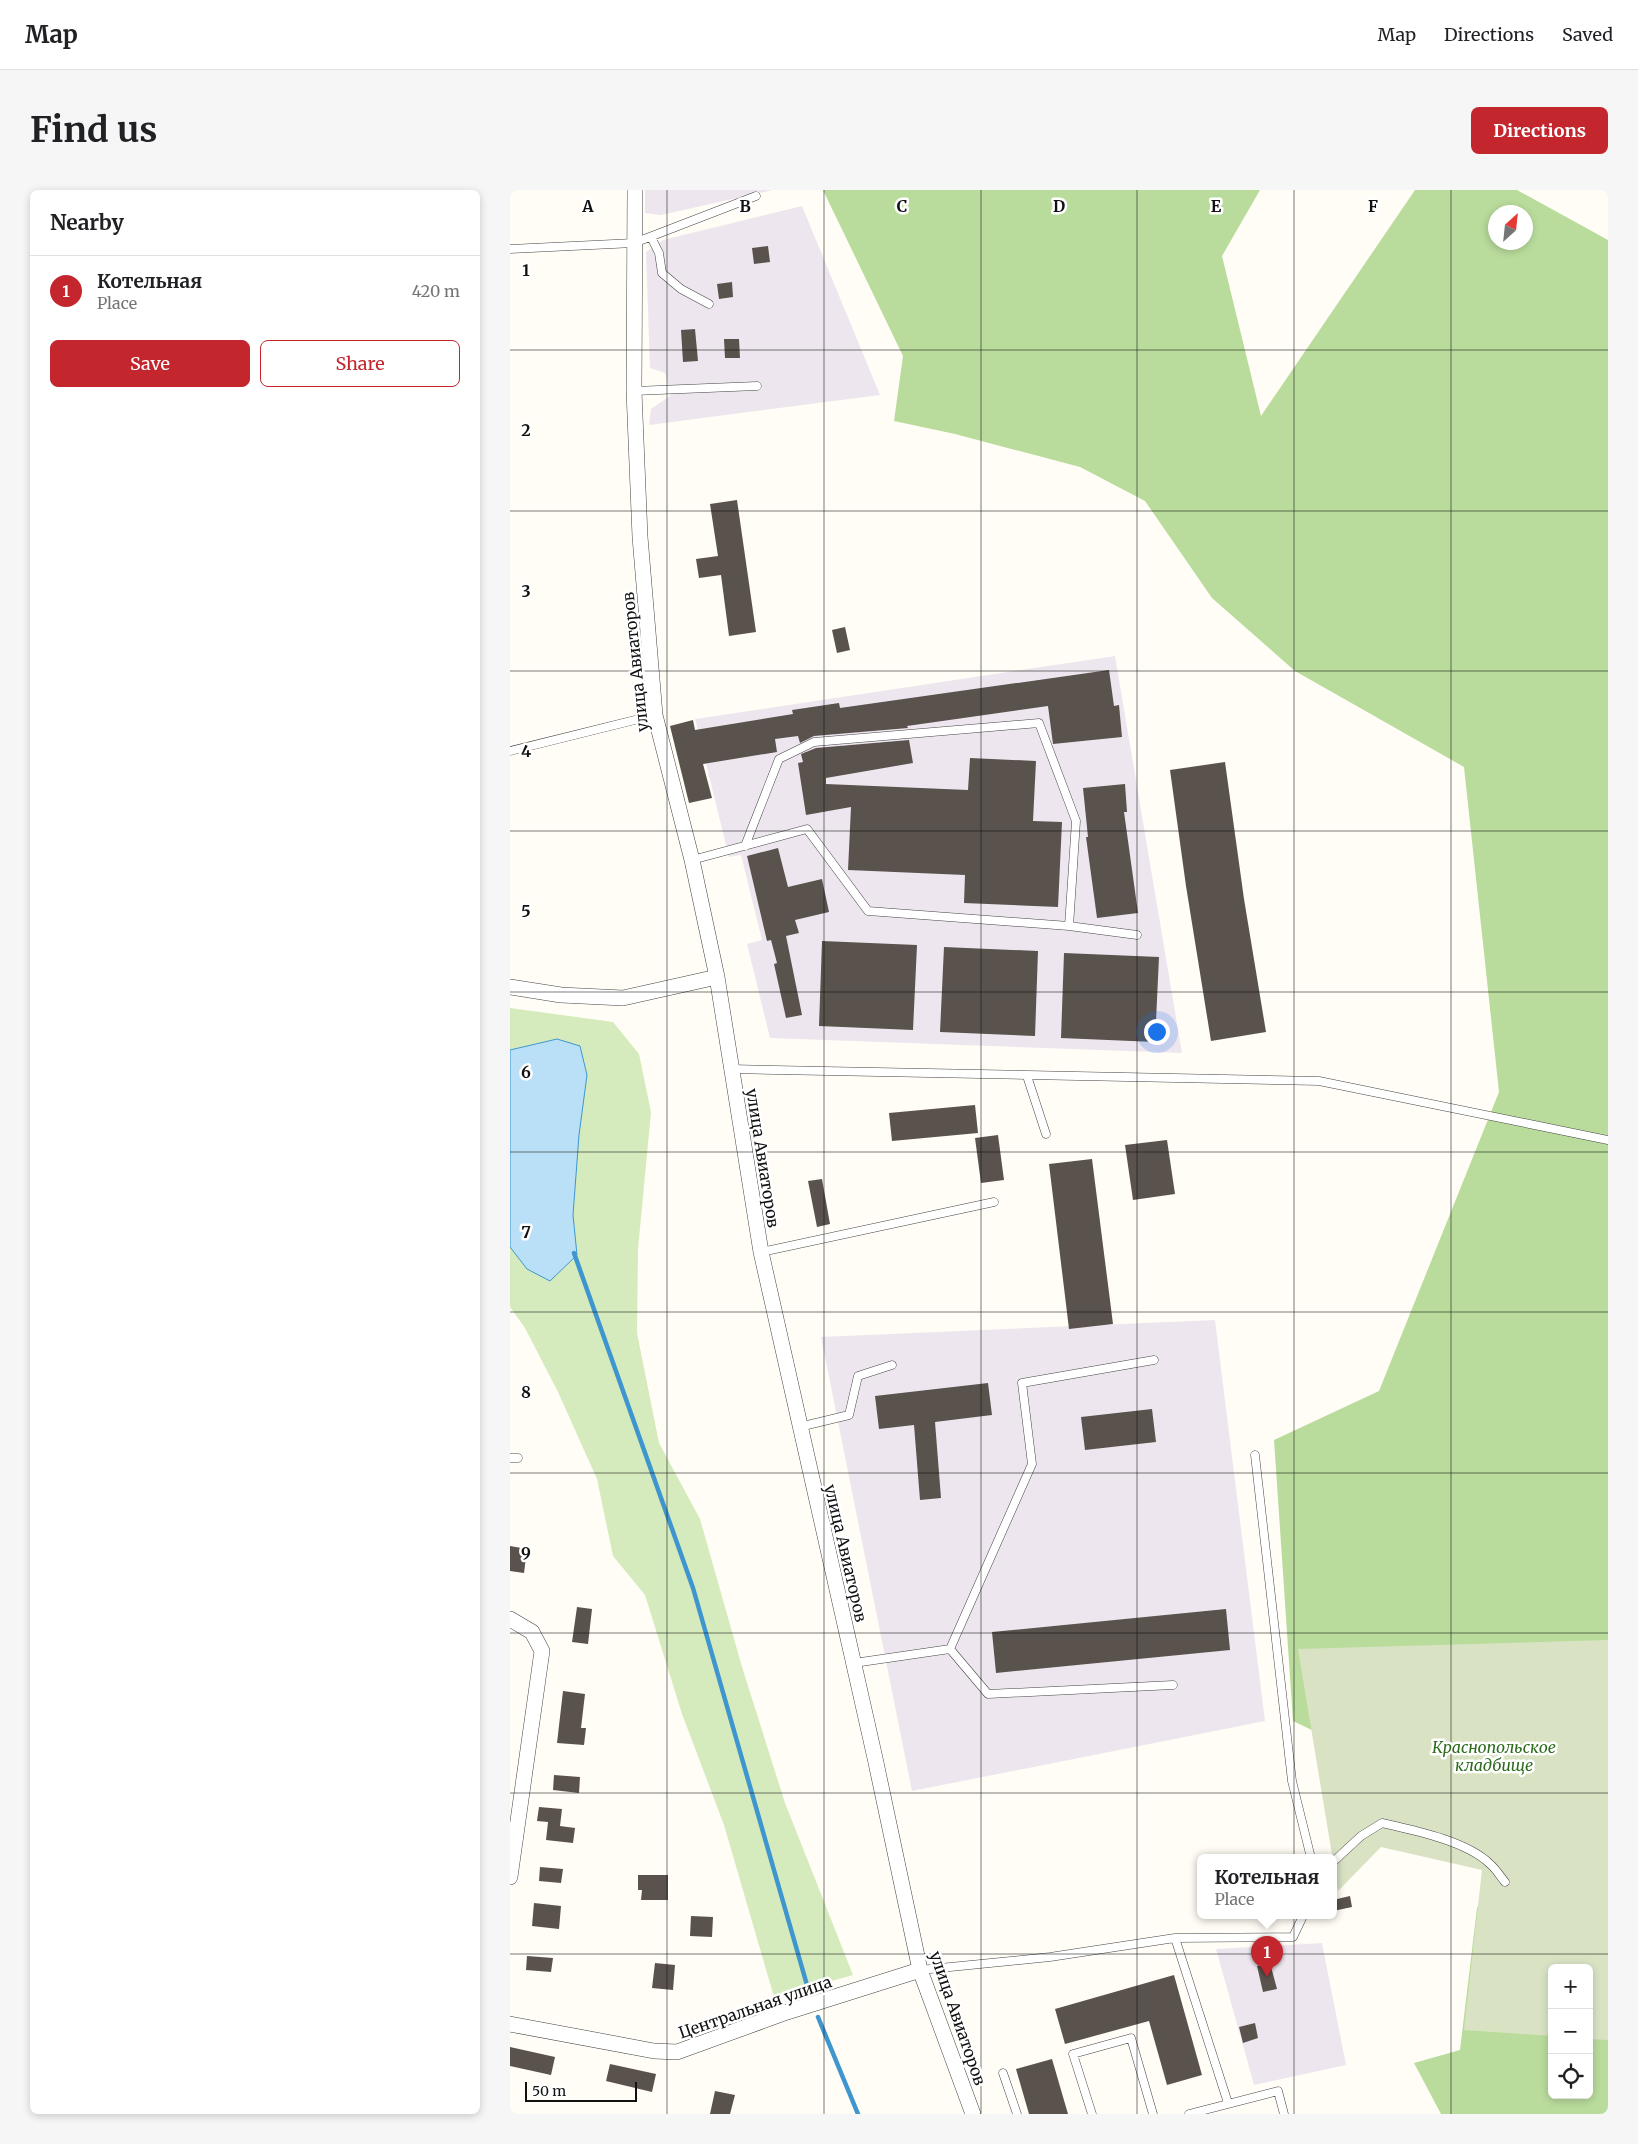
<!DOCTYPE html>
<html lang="en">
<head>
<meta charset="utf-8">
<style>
	:root { --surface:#fff; --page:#f6f6f6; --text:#202124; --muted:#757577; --line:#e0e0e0; --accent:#c4262e }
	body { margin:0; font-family:Merriweather,serif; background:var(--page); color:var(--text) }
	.controls { position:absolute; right:15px; bottom:15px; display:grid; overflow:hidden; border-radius:8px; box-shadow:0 2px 8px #0003 }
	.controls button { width:45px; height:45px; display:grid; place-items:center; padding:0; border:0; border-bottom:1px solid var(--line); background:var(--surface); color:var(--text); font:25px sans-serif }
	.compass { position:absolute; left:978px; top:15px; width:45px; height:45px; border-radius:50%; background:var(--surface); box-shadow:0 2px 8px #0003; rotate:27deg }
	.scale { position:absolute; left:15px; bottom:12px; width:112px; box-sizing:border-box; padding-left:5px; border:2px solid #111; border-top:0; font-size:14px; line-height:18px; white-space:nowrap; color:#111; -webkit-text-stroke:4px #fff; paint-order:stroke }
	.you { position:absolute; left:646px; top:841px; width:18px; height:18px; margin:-12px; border:4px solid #fff; border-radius:50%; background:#1a73e8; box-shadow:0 0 0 8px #1a73e833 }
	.badge { display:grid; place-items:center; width:32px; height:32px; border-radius:50%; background:var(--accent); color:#fff; font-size:16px; font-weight:700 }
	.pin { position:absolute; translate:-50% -41px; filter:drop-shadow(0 1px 2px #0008) }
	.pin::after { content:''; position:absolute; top:26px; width:18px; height:15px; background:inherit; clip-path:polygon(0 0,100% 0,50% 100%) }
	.popup { position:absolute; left:687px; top:1664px; width:140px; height:65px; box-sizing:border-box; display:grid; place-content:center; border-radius:8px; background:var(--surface); filter:drop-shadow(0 1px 4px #0005); font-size:16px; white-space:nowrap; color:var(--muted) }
	.popup b { font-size:19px; color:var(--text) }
	.popup::after { content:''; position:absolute; left:50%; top:100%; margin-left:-10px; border:10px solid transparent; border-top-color:var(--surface) }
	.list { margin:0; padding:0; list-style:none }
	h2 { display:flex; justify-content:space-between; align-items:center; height:65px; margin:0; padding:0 20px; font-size:21px }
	h2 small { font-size:16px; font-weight:400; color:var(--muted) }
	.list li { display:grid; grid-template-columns:32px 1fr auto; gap:15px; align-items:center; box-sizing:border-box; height:70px; padding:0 20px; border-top:1px solid var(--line) }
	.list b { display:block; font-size:19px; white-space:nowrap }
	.list p { margin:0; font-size:16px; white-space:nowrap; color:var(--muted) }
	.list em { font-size:16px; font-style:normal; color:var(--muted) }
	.actions { display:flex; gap:10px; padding:15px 20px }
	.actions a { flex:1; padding:11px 0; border:1px solid var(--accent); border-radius:8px; text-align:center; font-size:18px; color:var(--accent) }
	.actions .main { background:var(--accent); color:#fff }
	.icon { flex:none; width:28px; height:28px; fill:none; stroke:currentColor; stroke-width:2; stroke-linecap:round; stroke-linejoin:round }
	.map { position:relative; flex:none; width:1098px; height:1924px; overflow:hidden; border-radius:8px }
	header { display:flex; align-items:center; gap:30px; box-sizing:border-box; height:70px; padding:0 25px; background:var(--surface); border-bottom:1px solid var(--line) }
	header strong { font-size:24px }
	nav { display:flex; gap:28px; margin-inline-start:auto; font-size:18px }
	.intro { display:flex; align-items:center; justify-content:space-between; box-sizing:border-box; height:120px; padding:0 30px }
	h1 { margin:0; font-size:35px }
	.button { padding:12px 22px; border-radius:8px; background:var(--accent); color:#fff; font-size:18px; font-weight:700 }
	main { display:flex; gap:30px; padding:0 30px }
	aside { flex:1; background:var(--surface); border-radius:8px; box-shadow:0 2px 8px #0003 }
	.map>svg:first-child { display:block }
	.industrial { fill:#eee6ef }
	.green { fill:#d5ebbd }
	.forest { fill:#b9dc9c; fill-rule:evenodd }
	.cemetery { fill:#d9e3c4 }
	.water { fill:#b9e0f7; stroke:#3f96cf }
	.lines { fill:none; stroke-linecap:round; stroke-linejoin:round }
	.stream { stroke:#3f96cf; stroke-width:4.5 }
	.building { fill:#5a524d }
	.lane-casing { stroke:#444; stroke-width:9 }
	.street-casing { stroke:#444; stroke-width:16 }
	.lane { stroke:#fff; stroke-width:8 }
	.street { stroke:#fff; stroke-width:15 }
	.grid { fill:none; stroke:#111; stroke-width:1; stroke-opacity:0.55 }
	.labels { text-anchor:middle; stroke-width:5; stroke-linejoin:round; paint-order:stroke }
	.street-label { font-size:16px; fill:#111; stroke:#fff }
	.park-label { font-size:16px; font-style:italic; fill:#2f6b1f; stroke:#fff }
	.grid-label { font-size:16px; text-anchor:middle; font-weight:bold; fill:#111; stroke:#fff; stroke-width:5; stroke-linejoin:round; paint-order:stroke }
</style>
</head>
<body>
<header>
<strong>Map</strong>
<nav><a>Map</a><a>Directions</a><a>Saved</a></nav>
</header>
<div class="intro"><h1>Find us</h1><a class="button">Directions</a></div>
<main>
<aside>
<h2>Nearby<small></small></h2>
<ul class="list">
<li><span class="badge">1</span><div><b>Котельная</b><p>Place</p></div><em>420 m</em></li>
</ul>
<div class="actions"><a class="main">Save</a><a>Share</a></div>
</aside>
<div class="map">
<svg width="1098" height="1924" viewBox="0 0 1098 1924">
	<rect width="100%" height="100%" fill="#fffdf5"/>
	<!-- industrial -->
	<path class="industrial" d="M135,0H263L151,25L135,23Z
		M292,16L370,205L139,235L141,219L160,206L155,183L140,178L136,62L153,50Z
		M605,466L672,863L260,848L237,754L252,750L231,665L219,667L185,529Z
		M705,1130L755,1531L402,1601L311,1147Z
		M812,1753L836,1875L744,1895L706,1759Z"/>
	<!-- green -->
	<path class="green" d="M0,818L103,832L129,864L141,922L128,1059L127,1143L149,1253L190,1329L232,1477L275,1613L343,1785L264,1807L214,1635L172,1524L135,1405L103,1366L87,1289L48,1202L15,1138L0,1117Z"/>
	<!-- forest -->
	<path class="forest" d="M313,0H750L712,66L751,226L905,0H1007L1098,50V1924H931L904,1873L950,1860L967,1718L994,1665L829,1553L783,1531L764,1250L869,1201L989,902L954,577L785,481L702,408L635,311L570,277L445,244L384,231L393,166ZM986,22H1016V52H986ZM1042,1778H1079V1905H1042Z"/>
	<!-- cemetery -->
	<path class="cemetery" d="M1098,1450V1850L1079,1849V1778H1042V1846L954,1840L972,1680L871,1657L828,1701L788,1459Z"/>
	<!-- water -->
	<path class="water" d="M47,849L70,856L77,885L69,945L63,1025L67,1065L40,1091L17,1079L0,1057V860Z"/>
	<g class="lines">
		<!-- stream -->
		<path class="stream" d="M64,1063L183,1398L299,1802
			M308,1827L348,1924"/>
	</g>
	<!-- building -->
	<path class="building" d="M258,56L260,72L244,74L242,58Z
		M222,92L223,107L209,109L207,94Z
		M185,139L188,171L173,172L171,140Z
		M214,149H229L230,168H215Z
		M227,310L246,442L219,446L211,385L189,388L186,369L208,366L200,314Z
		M335,437L340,460L327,463L322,440Z
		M599,480L604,516L609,515L612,547L543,554L538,516L397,536L398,538L304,546L290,553L288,546L265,549L267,562L193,574L202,608L179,613L160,536L183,530L185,540L283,524L282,520L329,513L330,518Z
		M399,550L403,573L316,588V594L458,600L460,568L526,571L523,631L552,632L548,717L454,713L455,685L338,680L341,617L296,625L288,573L293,572L291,564L306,558Z
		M715,572L734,709L756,842L701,851L676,696L660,580Z
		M615,594L617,622H614L628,723L587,728L576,647H578L573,598Z
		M268,658L278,697L312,689L319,722L285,730L289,743L276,746L292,825L276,828L264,774L267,773L261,750L257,751L237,666Z
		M312,751L407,755L403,840L309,836Z
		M434,757L528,761L525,846L430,842Z
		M554,763L649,767L645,852L551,848Z
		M465,915L468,943L382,951L379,923Z
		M488,945L494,990L471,993L465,948Z
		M657,950L665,1004L623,1010L615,955Z
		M582,969L603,1134L559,1139L539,974Z
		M312,989L320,1034L307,1037L298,991Z
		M478,1193L482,1225L425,1232L431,1308L410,1310L404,1235L369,1239L365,1206Z
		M642,1219L646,1252L575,1260L571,1227Z
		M0,1356L17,1359L14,1383L0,1381Z
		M67,1417L82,1419L78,1454L62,1452Z
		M716,1419L720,1460L486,1483L482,1442Z
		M53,1501L75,1504L71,1538H76L74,1555L47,1553Z
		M44,1585L70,1587L69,1603L43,1600Z
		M29,1617L52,1619L50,1636L65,1638L63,1653L36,1650L38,1632L27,1631Z
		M30,1677L53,1679L51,1693L29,1691Z
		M128,1685H158V1710H131L132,1700H128Z
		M840,1706L842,1717L823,1721V1710Z
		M24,1713L51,1716L49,1739L22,1736Z
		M181,1726L203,1727L202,1747L180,1746Z
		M17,1766L43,1768L41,1782L16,1780Z
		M145,1773L165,1775L163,1800L142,1798Z
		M760,1773L767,1799L753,1802L747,1776Z
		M664,1785L692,1885L657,1895L639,1831L555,1854L545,1819Z
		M745,1833L748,1848L733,1853L729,1837Z
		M0,1857L45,1867L41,1885L0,1876Z
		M542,1869L558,1924H519L506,1879Z
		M100,1874L146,1884L142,1902L96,1891Z
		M205,1901L225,1905L220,1924H200Z"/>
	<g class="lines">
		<defs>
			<path id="lane" d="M141,47L149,63L152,83L171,99L199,114
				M0,59L124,53L246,6
				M124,201L247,196
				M0,561L145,525
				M235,656L269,569L304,552L529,533L566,631L559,736
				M182,670L297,639L358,721L559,736L627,745
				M221,879L809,891L1098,950
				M517,886L536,944
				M251,1062L484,1012
				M289,1237L339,1225L348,1186L382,1175
				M745,1265L782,1591L801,1668
				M0,1268H8
				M440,1459L478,1504L663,1495
				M344,1473L440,1459L522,1274L512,1193L644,1170
				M823,1672L851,1646L872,1633C903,1640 957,1651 980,1674C986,1679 990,1686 995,1692
				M665,1748L718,1913
				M410,1780L540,1767L665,1748L783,1747L793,1726
				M493,1883L507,1924
				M582,1924L563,1864L621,1848L643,1924
				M679,1924L768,1901L774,1924"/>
			<path id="street" d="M125,0L124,201L130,347L145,525L182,670L207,787L251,1062L365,1568L410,1780L463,1924
				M0,797L51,805L113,808L207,787
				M0,1429L22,1442L32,1461L0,1687
				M0,1834L144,1861L167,1862L277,1822L410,1780"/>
		</defs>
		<!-- lane casing -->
		<use href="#lane" class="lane-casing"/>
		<!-- street casing -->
		<use href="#street" class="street-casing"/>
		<!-- lane -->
		<use href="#lane" class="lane"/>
		<!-- street -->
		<use href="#street" class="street"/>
	</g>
	<!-- grid -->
	<path class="grid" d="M157,0V1924M314,0V1924M471,0V1924M627,0V1924M784,0V1924M941,0V1924M0,160H1098M0,321H1098M0,481H1098M0,641H1098M0,802H1098M0,962H1098M0,1122H1098M0,1283H1098M0,1443H1098M0,1603H1098M0,1764H1098"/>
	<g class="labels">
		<!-- street labels -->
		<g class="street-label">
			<text transform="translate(125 472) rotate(-96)" y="6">улица Авиаторов</text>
			<text transform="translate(253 968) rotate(81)" y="6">улица Авиаторов</text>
			<text transform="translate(336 1363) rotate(77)" y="6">улица Авиаторов</text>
			<text transform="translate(245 1817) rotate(-19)" y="6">Центральная улица</text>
			<text transform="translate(448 1828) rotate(71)" y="6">улица Авиаторов</text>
		</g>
		<!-- park labels -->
		<g class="park-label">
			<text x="984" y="1563">Краснопольское<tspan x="984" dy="18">кладбище</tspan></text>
		</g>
	</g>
	<g class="grid-label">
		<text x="78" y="22">A</text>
		<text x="235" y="22">B</text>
		<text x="392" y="22">C</text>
		<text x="549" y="22">D</text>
		<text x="706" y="22">E</text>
		<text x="863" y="22">F</text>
		<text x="16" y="86">1</text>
		<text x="16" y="246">2</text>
		<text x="16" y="407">3</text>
		<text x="16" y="567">4</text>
		<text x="16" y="727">5</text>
		<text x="16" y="888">6</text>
		<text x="16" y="1048">7</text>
		<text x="16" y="1208">8</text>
		<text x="16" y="1369">9</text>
	</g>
</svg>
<div class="controls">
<button>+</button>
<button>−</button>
<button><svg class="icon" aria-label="locate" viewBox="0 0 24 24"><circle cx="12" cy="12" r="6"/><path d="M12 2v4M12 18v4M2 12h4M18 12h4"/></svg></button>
</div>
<svg class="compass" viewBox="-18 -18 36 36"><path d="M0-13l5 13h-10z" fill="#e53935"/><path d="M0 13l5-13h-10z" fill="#757577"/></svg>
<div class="scale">50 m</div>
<div class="you"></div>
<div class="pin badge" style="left:757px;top:1787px">1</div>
<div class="popup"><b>Котельная</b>Place</div>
</div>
</main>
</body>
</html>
